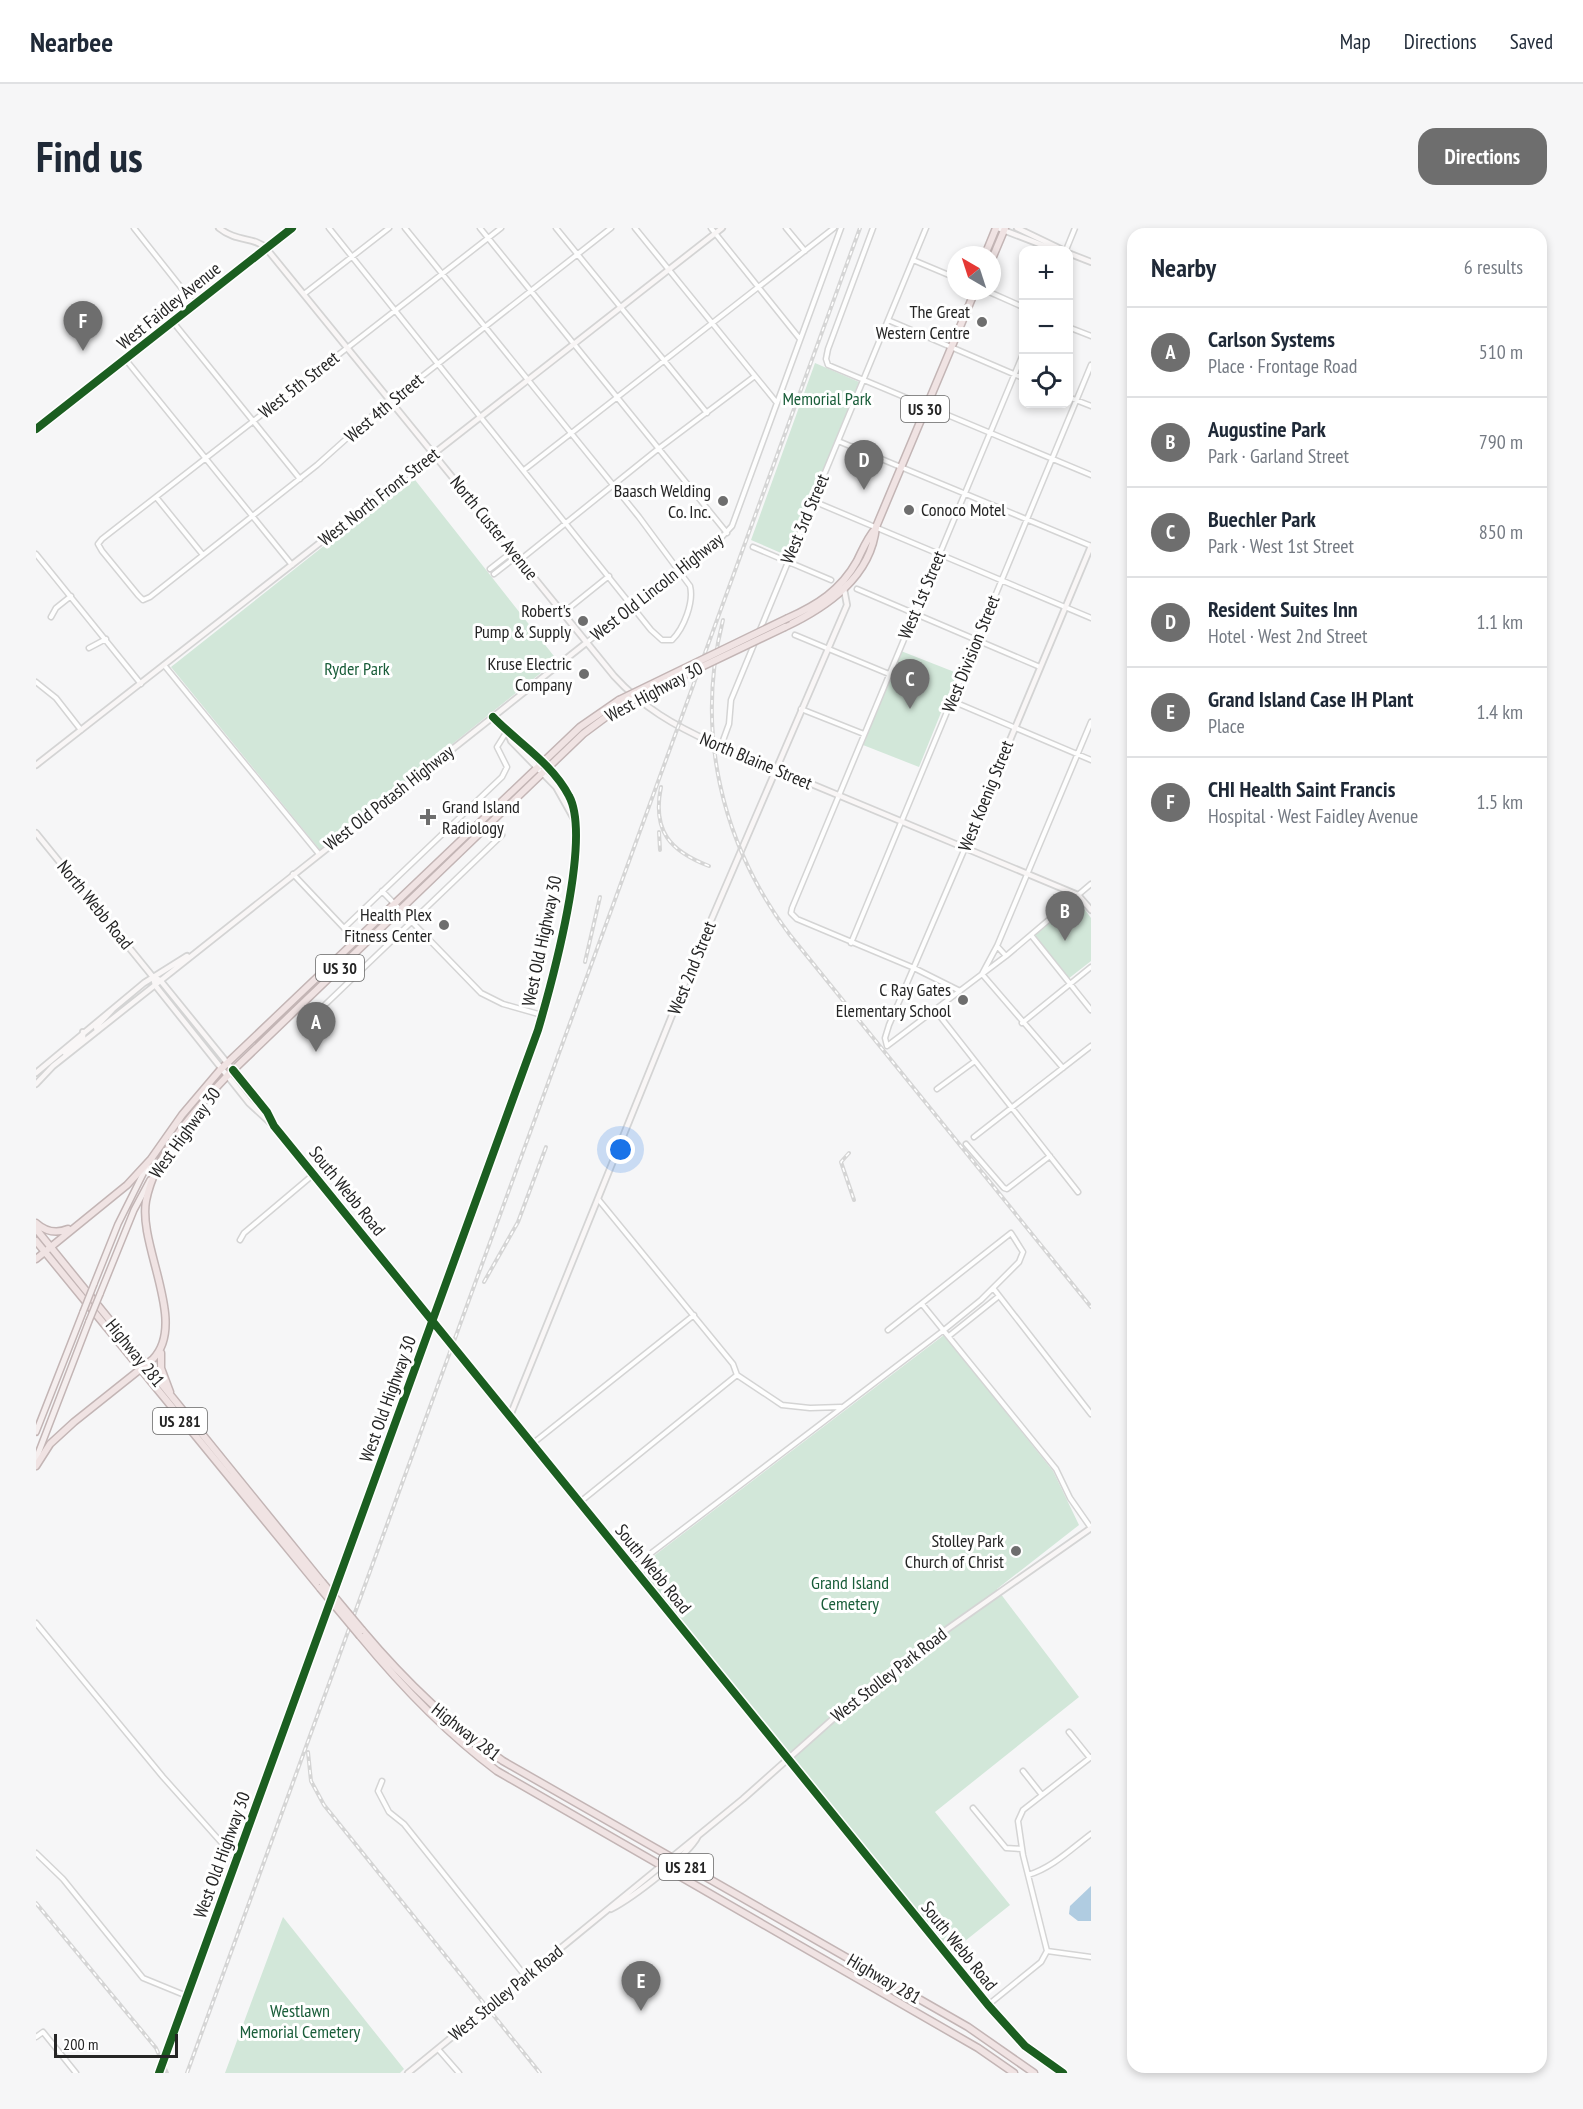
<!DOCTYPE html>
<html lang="en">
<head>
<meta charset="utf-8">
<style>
	:root { --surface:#fff; --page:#f6f6f7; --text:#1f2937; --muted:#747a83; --line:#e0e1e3; --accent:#6e6e6e }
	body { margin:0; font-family:"PT Sans Narrow",sans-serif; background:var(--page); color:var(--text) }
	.controls { position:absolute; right:18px; top:18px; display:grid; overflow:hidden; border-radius:12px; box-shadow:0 3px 9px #0003 }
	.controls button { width:54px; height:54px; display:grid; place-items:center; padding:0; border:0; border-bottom:2px solid var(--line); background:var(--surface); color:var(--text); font:30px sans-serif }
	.compass { position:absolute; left:911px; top:18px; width:54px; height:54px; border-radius:50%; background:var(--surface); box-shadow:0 3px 9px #0003; rotate:321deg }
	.scale { position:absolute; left:18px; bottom:15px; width:124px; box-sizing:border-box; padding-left:6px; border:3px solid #252525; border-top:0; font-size:16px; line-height:21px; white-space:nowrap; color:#252525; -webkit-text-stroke:4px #fff; paint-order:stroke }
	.you { position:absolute; left:585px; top:922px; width:21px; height:21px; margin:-15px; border:4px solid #fff; border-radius:50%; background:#1a73e8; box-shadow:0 0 0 9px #1a73e833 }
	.badge { display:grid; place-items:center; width:39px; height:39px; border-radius:50%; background:var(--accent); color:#fff; font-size:20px; font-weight:700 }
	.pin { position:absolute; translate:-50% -50px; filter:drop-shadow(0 2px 3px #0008) }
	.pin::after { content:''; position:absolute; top:32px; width:21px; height:18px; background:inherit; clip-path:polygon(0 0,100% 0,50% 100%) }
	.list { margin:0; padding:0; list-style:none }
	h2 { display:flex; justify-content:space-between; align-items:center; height:78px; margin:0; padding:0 24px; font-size:26px }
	h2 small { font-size:20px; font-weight:400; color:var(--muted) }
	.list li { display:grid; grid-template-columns:39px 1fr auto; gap:18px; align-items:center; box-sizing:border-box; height:90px; padding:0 24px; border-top:2px solid var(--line) }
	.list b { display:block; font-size:22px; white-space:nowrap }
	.list p { margin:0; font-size:20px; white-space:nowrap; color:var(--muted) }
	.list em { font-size:20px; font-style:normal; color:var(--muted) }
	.icon { flex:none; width:33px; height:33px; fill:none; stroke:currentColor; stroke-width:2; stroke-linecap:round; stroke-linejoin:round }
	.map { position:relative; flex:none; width:1055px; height:1845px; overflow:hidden; border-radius:18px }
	header { display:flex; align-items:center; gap:36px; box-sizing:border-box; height:84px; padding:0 30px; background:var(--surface); border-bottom:2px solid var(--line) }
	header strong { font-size:28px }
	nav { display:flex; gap:33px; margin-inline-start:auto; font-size:21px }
	.intro { display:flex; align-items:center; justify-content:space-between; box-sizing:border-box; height:144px; padding:0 36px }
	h1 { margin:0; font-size:42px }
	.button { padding:15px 27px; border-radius:18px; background:var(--accent); color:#fff; font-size:21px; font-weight:700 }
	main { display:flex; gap:36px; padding:0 36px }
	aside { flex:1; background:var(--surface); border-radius:18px; box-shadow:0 3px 9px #0003 }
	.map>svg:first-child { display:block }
	.green { fill:#d2e7d9 }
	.water { fill:#b0cce1 }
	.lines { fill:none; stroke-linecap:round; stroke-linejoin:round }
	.street-casing { stroke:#d4d4d4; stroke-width:7 }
	.secondary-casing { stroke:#d4d4d4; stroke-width:8 }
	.primary-casing { stroke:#c3b5b5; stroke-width:8 }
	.highway-casing { stroke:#c3b5b5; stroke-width:9 }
	.street { stroke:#fefefe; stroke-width:4 }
	.secondary { stroke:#f9f6f6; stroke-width:4.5 }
	.primary { stroke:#f5eeee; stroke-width:5 }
	.highway { stroke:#f0e3e3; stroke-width:6 }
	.rail-casing { stroke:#d5d5d5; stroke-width:4 }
	.rail { stroke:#fff; stroke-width:1.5; stroke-dasharray:4.5; stroke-linecap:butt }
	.primary-bridge-casing { stroke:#c3b5b5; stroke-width:8; stroke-linecap:butt }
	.highway-bridge-casing { stroke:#c3b5b5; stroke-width:9; stroke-linecap:butt }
	.primary-bridge { stroke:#f5eeee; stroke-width:5 }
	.highway-bridge { stroke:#f0e3e3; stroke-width:6 }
	.cycleway-casing { stroke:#fff; stroke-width:11 }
	.cycleway { stroke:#1b5e20; stroke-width:8 }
	.poi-dot { fill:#6e6e6e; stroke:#fff; stroke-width:2 }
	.labels { text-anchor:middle; stroke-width:6; stroke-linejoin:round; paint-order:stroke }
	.shield { fill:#fff; stroke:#666; stroke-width:1.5 }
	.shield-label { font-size:16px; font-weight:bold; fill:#252525 }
	.street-label { font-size:18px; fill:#252525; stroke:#fff }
	.poi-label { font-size:18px; fill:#252525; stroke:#fff; text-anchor:end }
	.park-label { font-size:18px; fill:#195d39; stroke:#fff }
</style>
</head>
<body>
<header>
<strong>Nearbee</strong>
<nav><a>Map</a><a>Directions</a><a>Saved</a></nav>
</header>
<div class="intro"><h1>Find us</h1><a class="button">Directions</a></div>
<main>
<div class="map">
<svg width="1055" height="1845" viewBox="0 0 1055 1845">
	<rect width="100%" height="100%" fill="#f6f6f7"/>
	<!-- green -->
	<path class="green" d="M779,135L823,154L752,328L715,312Z
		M376,248L521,432L284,622L135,439Z
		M865,423L921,445L883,539L827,517Z
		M1042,672L1055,690V733L1032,751L998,707Z
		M908,1107L1017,1243L1043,1297L961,1361L1043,1469L899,1584L974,1677L914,1725L602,1340Z
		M247,1689L368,1841L364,1845H189Z"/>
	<!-- water -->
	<path class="water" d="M1055,1658V1693H1042L1033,1686L1034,1678Z"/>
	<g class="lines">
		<defs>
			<path id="street" d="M98,0L159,77
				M293,0L615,402L626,412H636C648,400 658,374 654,358L603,289L369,0
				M444,0L691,305
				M465,0L66,311L62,316L66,323L102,367L107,372L114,369L281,237L338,186L575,0
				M520,0L671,185
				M599,0L741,175
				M675,0L764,111
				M750,0L769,23
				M837,0L792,121L790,131L792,137L1055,247
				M1030,22L1039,0
				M877,32L920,50
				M951,63L987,79
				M268,66L353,0
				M852,92L987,150
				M137,94L264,251
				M1032,99L1055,108
				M90,132L256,337
				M1032,169L1055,178
				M802,213L1055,318
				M488,242L798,0
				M120,269L167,327
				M777,273L1055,390
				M717,319L795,352
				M0,326L105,456
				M484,332L622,221L719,148
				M454,341L477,323
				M458,346L481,328
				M821,361L1004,439
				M527,385L573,348
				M15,389L20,380L35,368
				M759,407L853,446
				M550,415L683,312L696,298L805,0
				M53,420L70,411
				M128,437L283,626
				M0,454L20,470L45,502
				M916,473L1055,532
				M765,481L828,506
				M685,518L693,496L695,472L890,0
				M929,620L853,797L849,810L851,818L970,728L1055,656
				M257,646L308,700L466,549L471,539L461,519L471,503
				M346,663L445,765L467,776L506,787
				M995,707L1055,782
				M815,715L1055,137
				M961,718L970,728
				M924,763L878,740L761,691L755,685L756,680L987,126
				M899,782L1042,964
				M270,795L466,607
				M986,795L1055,739
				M1027,840L946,746L961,718L1055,494
				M901,861L939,833
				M938,909L1055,818
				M930,916L968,960L971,961L1014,928
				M562,971L697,1136L701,1147L746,1177L774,1180L805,1179
				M204,1012L208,1005L278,946
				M957,1060L1055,1186
				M886,1076L1020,1241L1034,1270L1055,1300
				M913,1108L963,1068
				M496,1216L658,1087
				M544,1274L701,1147
				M597,1339L908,1102L945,1072L983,1034L987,1024L975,1005L852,1102
				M0,1395L127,1549L200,1631
				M1033,1504L1054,1530
				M987,1543L1006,1567
				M346,1553L342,1563L353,1584L368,1596L490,1749
				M937,1580L970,1620L986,1621
				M0,1625L27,1651L107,1750L151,1768
				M992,1647C1016,1640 1035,1621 1055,1606
				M1011,1723L1055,1729
				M952,1777L1005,1734L1011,1723L987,1627L982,1593L987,1582L1055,1529
				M0,1809L7,1804L40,1845
				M402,1821L423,1845"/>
			<path id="secondary" d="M183,0C200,14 219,9 230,20L578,448C606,479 639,498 677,515L1042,667L1055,682
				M962,0L1019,22
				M981,0L1027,22
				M1032,25L1055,34
				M0,201L256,0
				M471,503L475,513L520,559L538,591
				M0,537L686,0
				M0,605L117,749L119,757L213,875L238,898
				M929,620L1055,318
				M117,749L124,752L231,884L238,898L952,1777L989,1818L1027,1845
				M61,803L60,799L77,781
				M29,825L47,809V804
				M0,845L108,755L151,728
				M0,856L17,838L550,415
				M474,1188L664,718L811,377L808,361
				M575,1681C596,1670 652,1628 662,1608
				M123,1845L502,802C516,754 556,610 533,568C516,535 481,514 457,489
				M372,1845L707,1571L807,1482L910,1402L1055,1300"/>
			<path id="primary" d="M58,1056L82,996L111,938
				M64,1066L98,982L114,952
				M0,1204L47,1084
				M0,1231L53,1093"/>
			<path id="highway" d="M949,27L960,0
				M956,31L969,0
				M752,390C781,377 805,362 821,333C827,321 831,310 840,300
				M749,399C791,379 835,349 840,299L939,63
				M0,995C10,1004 20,1006 32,1001
				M0,1001L286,1354
				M0,1013L284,1360
				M0,1031L91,957L115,931L146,887L185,841L544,499L583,472
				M125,1125V1140L134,1164
				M0,1238L14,1216L38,1194L117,1131C152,1095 102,1018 110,973C119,926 159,882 191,848L547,506L586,477
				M326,1402C368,1452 413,1496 467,1533L932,1799L998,1845
				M324,1408C366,1459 409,1504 461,1543L942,1820L978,1845"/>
		</defs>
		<!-- street casing -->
		<use href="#street" class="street-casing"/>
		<!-- secondary casing -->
		<use href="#secondary" class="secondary-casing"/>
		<!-- primary casing -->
		<use href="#primary" class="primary-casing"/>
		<!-- highway casing -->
		<use href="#highway" class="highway-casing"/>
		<!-- street -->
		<use href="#street" class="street"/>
		<!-- secondary -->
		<use href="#secondary" class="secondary"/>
		<!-- primary -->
		<use href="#primary" class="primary"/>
		<!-- highway -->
		<use href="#highway" class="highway"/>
		<defs>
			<path id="rail" d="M687,392C659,503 685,616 754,707L1055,1079
				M625,559C616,603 634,623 673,638
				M623,604L624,622
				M549,734L564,669
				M813,925L805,934L818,972
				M448,1054L482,994L510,919
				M272,1524L275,1553L288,1577L504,1845
				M0,1675L120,1820L131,1845
				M151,1845L824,0"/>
		</defs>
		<!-- rail casing -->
		<use href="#rail" class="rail-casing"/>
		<!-- rail -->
		<use href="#rail" class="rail"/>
		<defs>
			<path id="primary-bridge" d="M47,1084L58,1056
				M53,1093L64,1066"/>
			<path id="highway-bridge" d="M583,472L752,390
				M586,477L749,399
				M286,1354L326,1402
				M284,1360L324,1408"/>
		</defs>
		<!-- primary-bridge casing -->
		<use href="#primary-bridge" class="primary-bridge-casing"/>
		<!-- highway-bridge casing -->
		<use href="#highway-bridge" class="highway-bridge-casing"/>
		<!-- primary-bridge -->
		<use href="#primary-bridge" class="primary-bridge"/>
		<!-- highway-bridge -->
		<use href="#highway-bridge" class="highway-bridge"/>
		<defs>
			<path id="cycleway" d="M0,201L256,0
				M197,842L231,884L238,898L952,1777L989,1818L1027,1845
				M123,1845L502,802C516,754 556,610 533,568C516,535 481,514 457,489"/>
		</defs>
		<!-- cycleway casing -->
		<use href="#cycleway" class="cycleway-casing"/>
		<!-- cycleway -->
		<use href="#cycleway" class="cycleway"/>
	</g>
	<!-- markers -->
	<g class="poi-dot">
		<circle cx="946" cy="94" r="6"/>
		<circle cx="687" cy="273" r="6"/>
		<circle cx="873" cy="282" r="6"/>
		<circle cx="547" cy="393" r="6"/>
		<circle cx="548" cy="446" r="6"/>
		<path d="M389 580h6v6h6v6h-6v6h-6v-6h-6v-6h6z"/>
		<circle cx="408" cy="697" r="6"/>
		<circle cx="927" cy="772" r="6"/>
		<circle cx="980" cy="1323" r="6"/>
	</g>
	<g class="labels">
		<!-- shield labels -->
		<g class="shield">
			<rect x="865" y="168" width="48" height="26" rx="4.5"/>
			<rect x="280" y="727" width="48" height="26" rx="4.5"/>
			<rect x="117" y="1180" width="54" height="26" rx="4.5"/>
			<rect x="623" y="1626" width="54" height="26" rx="4.5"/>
		</g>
		<g class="shield-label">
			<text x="889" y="187">US 30</text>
			<text x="304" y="746">US 30</text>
			<text x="144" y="1199">US 281</text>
			<text x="650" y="1645">US 281</text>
		</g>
		<!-- street labels -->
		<g class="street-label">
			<text transform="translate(133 78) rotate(-39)" y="6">West Faidley Avenue</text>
			<text transform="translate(263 157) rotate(-38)" y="6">West 5th Street</text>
			<text transform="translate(348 180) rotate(-40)" y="6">West 4th Street</text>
			<text transform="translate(343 269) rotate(-38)" y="6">West North Front Street</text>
			<text transform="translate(769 291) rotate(-67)" y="6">West 3rd Street</text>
			<text transform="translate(458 300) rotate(51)" y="6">North Custer Avenue</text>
			<text transform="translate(621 359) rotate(-38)" y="6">West Old Lincoln Highway</text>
			<text transform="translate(886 367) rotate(-67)" y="6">West 1st Street</text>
			<text transform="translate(935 426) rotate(-68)" y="6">West Division Street</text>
			<text transform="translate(618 464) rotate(-28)" y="6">West Highway 30</text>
			<text transform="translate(720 533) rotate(23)" y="6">North Blaine Street</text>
			<text transform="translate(950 568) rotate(-68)" y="6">West Koenig Street</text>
			<text transform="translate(353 570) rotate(-38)" y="6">West Old Potash Highway</text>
			<text transform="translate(59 677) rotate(51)" y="6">North Webb Road</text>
			<text transform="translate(506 713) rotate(-78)" y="6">West Old Highway 30</text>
			<text transform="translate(656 740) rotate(-68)" y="6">West 2nd Street</text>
			<text transform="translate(149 905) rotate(-54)" y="6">West Highway 30</text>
			<text transform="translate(311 963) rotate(51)" y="6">South Webb Road</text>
			<text transform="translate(99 1125) rotate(51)" y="6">Highway 281</text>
			<text transform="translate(352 1171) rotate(-70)" y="6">West Old Highway 30</text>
			<text transform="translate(617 1341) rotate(51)" y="6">South Webb Road</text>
			<text transform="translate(853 1447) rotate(-38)" y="6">West Stolley Park Road</text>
			<text transform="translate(430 1504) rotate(38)" y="6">Highway 281</text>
			<text transform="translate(186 1627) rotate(-70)" y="6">West Old Highway 30</text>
			<text transform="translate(923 1718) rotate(51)" y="6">South Webb Road</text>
			<text transform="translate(848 1751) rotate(30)" y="6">Highway 281</text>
			<text transform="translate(470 1765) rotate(-39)" y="6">West Stolley Park Road</text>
		</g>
		<!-- poi labels -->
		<g class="poi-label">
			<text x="934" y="90">The Great<tspan x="934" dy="21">Western Centre</tspan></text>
			<text x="675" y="269">Baasch Welding<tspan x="675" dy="21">Co. Inc.</tspan></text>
			<text x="885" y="288" text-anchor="start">Conoco Motel</text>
			<text x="535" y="389">Robert's<tspan x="535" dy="21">Pump &amp; Supply</tspan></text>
			<text x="536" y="442">Kruse Electric<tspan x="536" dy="21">Company</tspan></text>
			<text x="406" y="585" text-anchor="start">Grand Island<tspan x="406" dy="21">Radiology</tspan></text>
			<text x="396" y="693">Health Plex<tspan x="396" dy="21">Fitness Center</tspan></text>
			<text x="915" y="768">C Ray Gates<tspan x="915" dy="21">Elementary School</tspan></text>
			<text x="968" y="1319">Stolley Park<tspan x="968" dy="21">Church of Christ</tspan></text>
		</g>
		<!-- park labels -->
		<g class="park-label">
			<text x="791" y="177">Memorial Park</text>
			<text x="321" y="447">Ryder Park</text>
			<text x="814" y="1361">Grand Island<tspan x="814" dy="21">Cemetery</tspan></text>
			<text x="264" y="1789">Westlawn<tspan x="264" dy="21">Memorial Cemetery</tspan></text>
		</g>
	</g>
</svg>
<div class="controls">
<button>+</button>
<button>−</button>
<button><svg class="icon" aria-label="locate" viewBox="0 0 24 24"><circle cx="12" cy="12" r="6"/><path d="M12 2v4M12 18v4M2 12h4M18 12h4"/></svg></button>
</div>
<svg class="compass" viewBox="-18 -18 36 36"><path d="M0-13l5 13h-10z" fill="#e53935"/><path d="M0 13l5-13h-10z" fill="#747a83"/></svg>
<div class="scale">200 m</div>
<div class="you"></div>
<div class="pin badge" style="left:280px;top:824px">A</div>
<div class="pin badge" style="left:1029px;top:713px">B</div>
<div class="pin badge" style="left:874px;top:481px">C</div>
<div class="pin badge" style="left:828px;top:262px">D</div>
<div class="pin badge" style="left:605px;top:1783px">E</div>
<div class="pin badge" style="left:47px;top:123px">F</div>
</div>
<aside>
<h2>Nearby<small>6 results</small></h2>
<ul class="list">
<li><span class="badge">A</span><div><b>Carlson Systems</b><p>Place · Frontage Road</p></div><em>510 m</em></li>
<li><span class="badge">B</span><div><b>Augustine Park</b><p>Park · Garland Street</p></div><em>790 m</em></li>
<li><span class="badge">C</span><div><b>Buechler Park</b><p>Park · West 1st Street</p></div><em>850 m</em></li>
<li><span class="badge">D</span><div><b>Resident Suites Inn</b><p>Hotel · West 2nd Street</p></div><em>1.1 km</em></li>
<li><span class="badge">E</span><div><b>Grand Island Case IH Plant</b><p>Place</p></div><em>1.4 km</em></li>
<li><span class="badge">F</span><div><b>CHI Health Saint Francis</b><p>Hospital · West Faidley Avenue</p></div><em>1.5 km</em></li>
</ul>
</aside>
</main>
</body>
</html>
